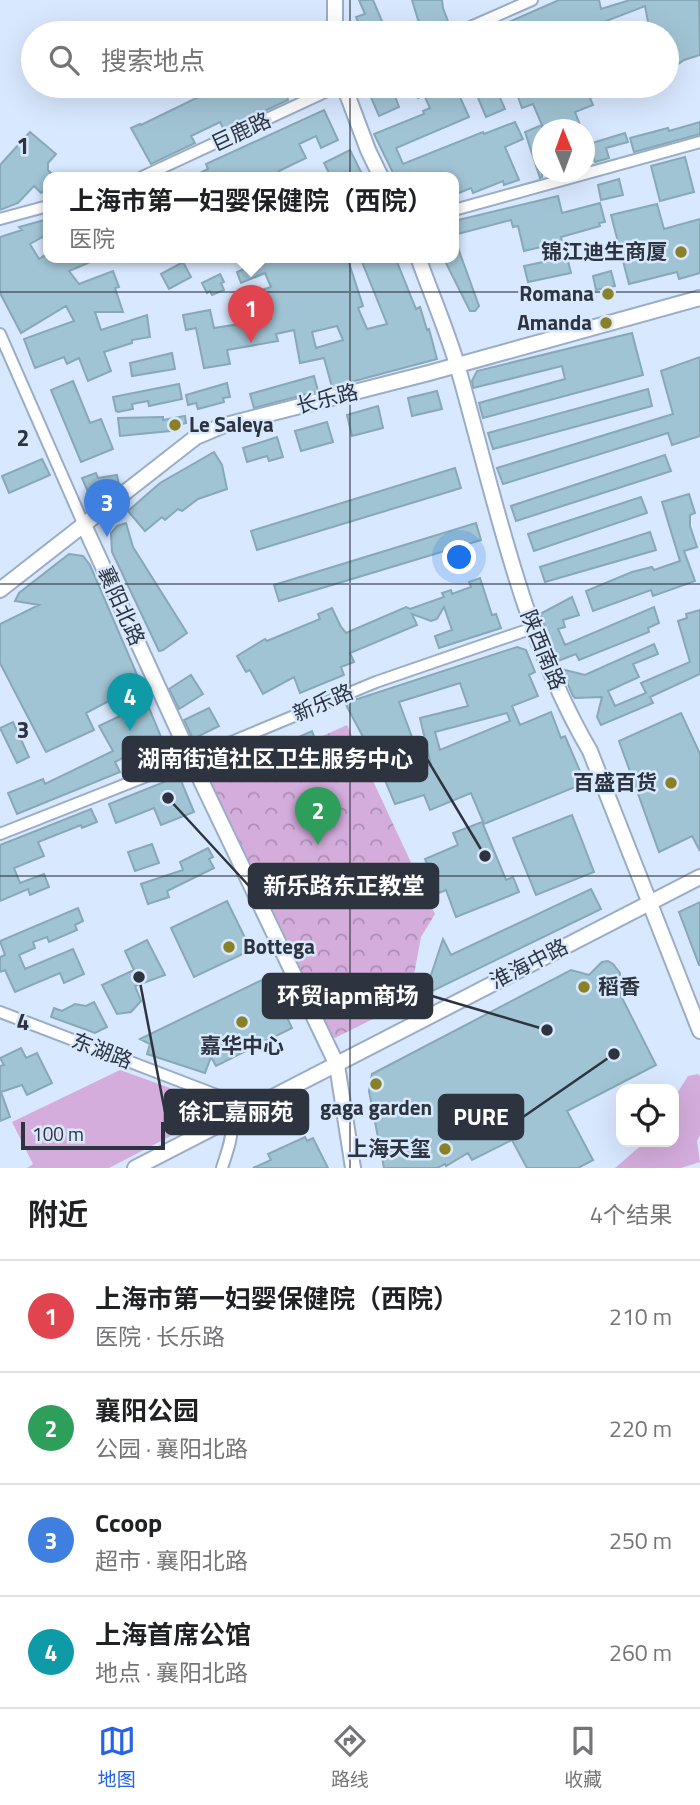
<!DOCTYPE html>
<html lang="zh">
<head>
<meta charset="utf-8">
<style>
	:root { --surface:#fff; --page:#f2f2f2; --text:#202124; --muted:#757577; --line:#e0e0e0; --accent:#2563eb }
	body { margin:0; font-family:"Titillium Web","Noto Sans SC",sans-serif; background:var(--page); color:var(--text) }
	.controls { position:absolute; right:21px; bottom:21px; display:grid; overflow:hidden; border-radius:14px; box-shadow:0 7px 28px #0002 }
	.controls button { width:63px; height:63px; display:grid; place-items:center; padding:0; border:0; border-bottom:2px solid var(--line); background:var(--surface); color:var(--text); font:35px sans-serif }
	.compass { position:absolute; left:532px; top:119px; width:63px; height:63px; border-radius:50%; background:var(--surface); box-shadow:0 7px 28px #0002; rotate:359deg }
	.scale { position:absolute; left:21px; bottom:18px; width:144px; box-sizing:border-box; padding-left:7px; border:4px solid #2d343f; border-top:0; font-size:19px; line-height:24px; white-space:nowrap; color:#2d343f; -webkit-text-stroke:5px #d8e8fe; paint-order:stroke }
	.you { position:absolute; left:460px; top:558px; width:24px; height:24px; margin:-18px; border:5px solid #fff; border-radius:50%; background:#1a73e8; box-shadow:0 0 0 10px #1a73e833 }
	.badge { display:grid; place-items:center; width:46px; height:46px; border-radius:50%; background:var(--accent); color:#fff; font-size:23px; font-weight:700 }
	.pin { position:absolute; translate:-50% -58px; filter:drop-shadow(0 2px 4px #0008) }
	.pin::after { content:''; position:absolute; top:37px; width:24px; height:21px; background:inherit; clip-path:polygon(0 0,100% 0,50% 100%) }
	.popup { position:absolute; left:43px; top:172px; width:416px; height:91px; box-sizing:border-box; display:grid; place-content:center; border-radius:14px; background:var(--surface); filter:drop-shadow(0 2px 5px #0005); font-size:23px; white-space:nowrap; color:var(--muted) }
	.popup b { font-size:26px; color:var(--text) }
	.popup::after { content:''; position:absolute; left:50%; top:100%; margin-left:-14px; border:14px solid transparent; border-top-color:var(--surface) }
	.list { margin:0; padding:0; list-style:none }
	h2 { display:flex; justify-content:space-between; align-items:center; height:91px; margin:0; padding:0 28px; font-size:30px }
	h2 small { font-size:23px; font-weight:400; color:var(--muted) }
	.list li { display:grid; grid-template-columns:46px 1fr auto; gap:21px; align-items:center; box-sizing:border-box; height:112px; padding:0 28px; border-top:2px solid var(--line) }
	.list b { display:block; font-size:26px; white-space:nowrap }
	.list p { margin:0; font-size:23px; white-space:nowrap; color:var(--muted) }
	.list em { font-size:23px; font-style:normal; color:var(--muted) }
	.icon { flex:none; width:38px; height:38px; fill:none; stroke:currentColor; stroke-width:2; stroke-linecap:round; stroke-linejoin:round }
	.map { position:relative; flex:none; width:700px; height:1168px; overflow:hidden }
	.search { position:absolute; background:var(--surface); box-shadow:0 7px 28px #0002; left:21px; right:21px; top:21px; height:77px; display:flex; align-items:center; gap:18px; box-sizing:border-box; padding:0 24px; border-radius:38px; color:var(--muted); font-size:26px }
	.sheet { height:539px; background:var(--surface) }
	nav { display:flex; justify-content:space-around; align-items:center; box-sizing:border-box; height:98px; border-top:2px solid var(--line); background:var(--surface); font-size:19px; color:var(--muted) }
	nav a { display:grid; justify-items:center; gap:4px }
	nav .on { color:var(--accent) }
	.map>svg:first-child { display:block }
	.green { fill:#d4addd }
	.park { fill:url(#park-crowns) }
	.building { fill:#a1c4d4; stroke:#86a8b7; stroke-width:2; fill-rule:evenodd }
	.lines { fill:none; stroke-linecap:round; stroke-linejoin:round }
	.street-casing { stroke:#9aadc7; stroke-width:14 }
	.secondary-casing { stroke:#9aadc7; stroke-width:18 }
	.street { stroke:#fff; stroke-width:10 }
	.secondary { stroke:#fff; stroke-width:14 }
	.grid { fill:none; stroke:#2d343f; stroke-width:2; stroke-opacity:0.55 }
	.poi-dot { fill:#898027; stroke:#d8e8fe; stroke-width:2.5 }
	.labels { text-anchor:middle; stroke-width:5; stroke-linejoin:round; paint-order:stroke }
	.street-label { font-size:21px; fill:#2d343f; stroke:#d8e8fe }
	.poi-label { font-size:21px; font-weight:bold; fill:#2d343f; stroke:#d8e8fe; text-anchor:end }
	.grid-label { font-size:23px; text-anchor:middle; font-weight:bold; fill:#2d343f; stroke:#d8e8fe; stroke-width:5; stroke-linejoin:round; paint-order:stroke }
	.leader { fill:none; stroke:#2d343f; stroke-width:2.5 }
	.callout-dot { fill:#2d343f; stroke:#d8e8fe; stroke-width:2.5 }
	.callout { fill:#2d343f; stroke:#2d343f; stroke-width:2.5 }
	.callout-label { font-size:23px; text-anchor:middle; font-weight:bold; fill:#fff }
</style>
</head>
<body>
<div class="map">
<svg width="700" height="1168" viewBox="0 0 700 1168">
	<defs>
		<pattern id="park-crowns" width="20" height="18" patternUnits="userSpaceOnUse" patternTransform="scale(1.75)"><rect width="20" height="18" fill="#d4addd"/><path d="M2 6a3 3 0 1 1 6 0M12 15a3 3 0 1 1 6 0" fill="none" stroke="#ac8eb5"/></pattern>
	</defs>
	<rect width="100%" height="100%" fill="#d8e8fe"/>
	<!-- green -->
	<path class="green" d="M120,1070L198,1098L199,1113L192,1125L109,1168H27L33,1164L12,1122Z
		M698,1074L700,1076V1135L697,1141L700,1162L681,1168H615L645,1142H674V1098L688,1076Z"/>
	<!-- park -->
	<path class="park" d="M347,725L435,914L421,937L409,1001L335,1038L327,1032L198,768L202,761L214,757L220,771L236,778L287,752Z"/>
	<!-- building -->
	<path class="building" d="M359,0H373L382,21L361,30L356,17L365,14Z
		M412,0H442L443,8L449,24L429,33H396L419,23Z
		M559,0H599L601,9L630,0H699L700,55L684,60L667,72V33H656L655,26L649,27L645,6L593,26L595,33H484Z
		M221,86H310L287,97L288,100L224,130L220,122L191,136L195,143L151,164L131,128L140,124L141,125Z
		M373,86H455L469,117L396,148L403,164L483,132L484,134L515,122L523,139L505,147L519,180L504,185L503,181L473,193L471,188L454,195V177H395L374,134L424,114L423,111L430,108L424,95L418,98L413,88L395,96L399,107L379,116L367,88Z
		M473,86H495L505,109L486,117Z
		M514,86H621V87L590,98L593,105L575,112L582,130H544L542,125V177L540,178L525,132L542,125L533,104L522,108Z
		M324,110L338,140L321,148L316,136L299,144L306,158L279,171L282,177H192L208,169L206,164Z
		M700,122V134L634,152L630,138L668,128L669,131Z
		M30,132L56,154L48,163V170L55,177H48V188L41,193L34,186L18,203L0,210V165Z
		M625,133L628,142L606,148L609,158L595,162L589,144Z
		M350,150L362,174L355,177H331L324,163Z
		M685,157L694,192L660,201L651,166Z
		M619,179L623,195L601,200L598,185Z
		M558,196L562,213L600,203L605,222L599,223L600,226L561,237L562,242L524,251L518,226L513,227L511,220L454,235V221Z
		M657,204L664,229L700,219V273L679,279L677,272L629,284L611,215Z
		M48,219V234L30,244L39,259L48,253V257H102L69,271L79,284L113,271L119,287L115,288L123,312H95L101,330L147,315L150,337L132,340V343L104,352L111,371L88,381L79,358L67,364L64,357L35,368L24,339L74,321L66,306L21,333L0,293V237L22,230L19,227Z
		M454,237L479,306L475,311H470L443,257H454Z
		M271,257H347L363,306L358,308L367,329L387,324L360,257H395L416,309L420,307L427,330L429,329L437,359L332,387L324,358L300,363L294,330L276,334L278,341L227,350L230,364L204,368L196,328L186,330L183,315L210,310L214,328L271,319L262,290L271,287L265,273L241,283L237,272ZM337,326L343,340L316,348L312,332Z
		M567,257L571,273L528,282L524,266Z
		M183,262L191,277L169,289L161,274Z
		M611,271L615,286L596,290L593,276Z
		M220,274L224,282L221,283L224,290L212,295L210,291L207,293L202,283Z
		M632,333L643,375L483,418L479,403L565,379L562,366L473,388L472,381L477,371Z
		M172,353L175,369L132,376L130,363Z
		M700,357V436L672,445L668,433L503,484L497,468L673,414L661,371Z
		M314,376L318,391L254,408L250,394Z
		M73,381L90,423L101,419L113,449L81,462L51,390Z
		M227,383L230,397L223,398L224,402L198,409L196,403L188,405L186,395Z
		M179,384L182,399L149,406L148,401L132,404L133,409L118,412L116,411L113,397Z
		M648,389L652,406L493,449L488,433Z
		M437,391L442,409L412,416L408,398Z
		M378,406L383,428L352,436L347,415Z
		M185,416L186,423L179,425L180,430L120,436L118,418L163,417V420Z
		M327,422L333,442L301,451L295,431Z
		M277,437L283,457L269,461L267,456L247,462L243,448Z
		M214,452L222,465L227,489L198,499L182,511L178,509L165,520L162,517L145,531L128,511L160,483Z
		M665,455L671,471L516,521L511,506Z
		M42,459L50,475L9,493L2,476Z
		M455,468L461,488L257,550L251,531Z
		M96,473L98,478L117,475L119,485L104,497L102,486L88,492L82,478Z
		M689,494L695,513L690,515V526L697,547L684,551L695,581L653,596L651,590L593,611L586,591L632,572L652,567L654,570L680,561L662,502Z
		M641,497L647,513L534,551L528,534Z
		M126,523L133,547L187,633L163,650L159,651L112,552L111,533L117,526Z
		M476,523L481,540L279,601L274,585Z
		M650,532L656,550L545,582L540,567Z
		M69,554L83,556L90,565L141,684L86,713L94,730L46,752L0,663V624L39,605L15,601L19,593Z
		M480,578L492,615L496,614L501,628L439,648L435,636L452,630L444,607L437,619L431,621L412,614L417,625L350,653L354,662L341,667L344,675L300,693L294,677L263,694L250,670L246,672L237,656L265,639L267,641L320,619L318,614L332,608L341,627L346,633L406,607L410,609L444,597L442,593L451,590L452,594L471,587L469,582Z
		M572,597L579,615L563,620L565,627L558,629L565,645L654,607L659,623L648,628L649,632L579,660L576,654L558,661L540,614Z
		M700,610V674L650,697L653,703L601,725L597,717L602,697L575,698L573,696L561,669L585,675L654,644L658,654L633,664L639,677L608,691L615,706L646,693L641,683L690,662L678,621L687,618L686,614Z
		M517,647L526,650L535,672L529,675L538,696L512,706L520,725L551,712L561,738L565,736L585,783L484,824L471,793L430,810L424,795L395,804L371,747L369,748L345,703ZM460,683L468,706L420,718L431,765L423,767L399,702ZM507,713L510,721L440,750L435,732Z
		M191,675L203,694L179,709L169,689Z
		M147,703L161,737L115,762L120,772L17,814L8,793L43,779L45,784L113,751L99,726Z
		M209,708L219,726L193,739L184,720Z
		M681,713L700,754V851L692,836L659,852L619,741Z
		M13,722L29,757L17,763L0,728Z
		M312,731L315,739L287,752L283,744Z
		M179,776L194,812L161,825L154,808L116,823L109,804Z
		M91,809L97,822L82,828L81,825L38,842L44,856L14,868L20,883L44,874L49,887L30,895L28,889L0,901V845Z
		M572,815L594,872L536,895L513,838Z
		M482,822L506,880L513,877L519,892L456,917L446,890L439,893L425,859L458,845L453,833Z
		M152,844L159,863L135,871L128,852Z
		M208,848L213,857L209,859L214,868L167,891L169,897L148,904L141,884L183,870L180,862Z
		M591,889L601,909L420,997L415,987L429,981L443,939L451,955Z
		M227,901L251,950L194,977L171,928Z
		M700,902V965H699L679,912Z
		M78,908L83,921L75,925L77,930L49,942L47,937L33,942L35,948L19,955L25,969L73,949L84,974L64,983L60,973L15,992L5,970L0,972V957L5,955L0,941Z
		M147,940L165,975L135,986L141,1001L131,1012L117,1014L102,985L134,970L125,951Z
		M608,961L613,964L620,973L621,996L656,1065L567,1111L593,1160L578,1168H527L512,1140L472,1160L468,1153L446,1166L445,1164L437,1168H384L369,1091L372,1074L571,970L589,975L602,962Z
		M268,977L292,1028L216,1066L211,1057L205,1073L147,1054L150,1044L140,1039Z
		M94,1002L107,1027L95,1033L51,1017L54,1008L62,1011L75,1004L86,1006Z
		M21,1048L26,1058L37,1053L52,1083L27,1095L22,1085L1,1092L10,1117L0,1121V1066L4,1065L0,1058Z
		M305,1137L307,1141L313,1138L328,1168H253L271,1160L268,1154Z"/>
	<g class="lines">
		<defs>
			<path id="street" d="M457,33L532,0
				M142,177L338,86
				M454,210L700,142
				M0,219L48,206
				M0,334L83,523
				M0,834L205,753L376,682L533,628
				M0,1012L219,1096C237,1129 233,1133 222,1168"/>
			<path id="secondary" d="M335,0V33
				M344,86L368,150L381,177
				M418,257C431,294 447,330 458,368C495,498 521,633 590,751L700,1031
				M83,523L203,785L337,1065L353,1168
				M0,590L196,437L222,426L429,373L700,298
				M135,1168L700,877"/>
		</defs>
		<!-- street casing -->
		<use href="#street" class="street-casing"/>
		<!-- secondary casing -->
		<use href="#secondary" class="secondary-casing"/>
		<!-- street -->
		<use href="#street" class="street"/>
		<!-- secondary -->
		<use href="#secondary" class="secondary"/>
	</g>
	<!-- grid -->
	<path class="grid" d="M350,0V33M350,86V1168M0,292H700M0,584H700M0,876H700"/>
	<!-- markers -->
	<g class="poi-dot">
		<circle cx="681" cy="252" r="7"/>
		<circle cx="608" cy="294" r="7"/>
		<circle cx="606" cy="323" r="7"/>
		<circle cx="175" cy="425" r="7"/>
		<circle cx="671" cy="783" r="7"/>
		<circle cx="229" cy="947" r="7"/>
		<circle cx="584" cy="987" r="7"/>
		<circle cx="242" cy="1022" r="7"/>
		<circle cx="376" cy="1084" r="7"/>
		<circle cx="445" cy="1149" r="7"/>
	</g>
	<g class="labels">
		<!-- street labels -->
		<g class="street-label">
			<text transform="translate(241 132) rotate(-25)" y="7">巨鹿路</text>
			<text transform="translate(327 399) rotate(-14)" y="7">长乐路</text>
			<text transform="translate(121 606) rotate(66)" y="7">襄阳北路</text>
			<text transform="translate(543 650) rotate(68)" y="7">陕西南路</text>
			<text transform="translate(323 703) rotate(-23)" y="7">新乐路</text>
			<text transform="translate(529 964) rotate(-27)" y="7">淮海中路</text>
			<text transform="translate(102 1051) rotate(21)" y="7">东湖路</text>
		</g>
		<!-- poi labels -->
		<g class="poi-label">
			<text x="667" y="259">锦江迪生商厦</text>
			<text x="594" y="301">Romana</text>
			<text x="592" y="330">Amanda</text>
			<text x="189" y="432" text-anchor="start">Le Saleya</text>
			<text x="657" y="790">百盛百货</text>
			<text x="243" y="954" text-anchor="start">Bottega</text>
			<text x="598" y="994" text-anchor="start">稻香</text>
			<text x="242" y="1053" text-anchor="middle">嘉华中心</text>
			<text x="376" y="1115" text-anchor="middle">gaga garden</text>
			<text x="431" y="1156">上海天玺</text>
		</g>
	</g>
	<g class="grid-label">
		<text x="23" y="154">1</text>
		<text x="23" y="446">2</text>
		<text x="23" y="738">3</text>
		<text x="23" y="1030">4</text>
	</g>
	<!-- callouts -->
	<path class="leader" d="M485 856L427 759M168 798L249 886M547 1030L432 996M139 977L165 1112M614 1054L523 1117"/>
	<g class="callout-dot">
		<circle cx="485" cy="856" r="7"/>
		<circle cx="168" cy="798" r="7"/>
		<circle cx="547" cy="1030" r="7"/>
		<circle cx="139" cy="977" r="7"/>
		<circle cx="614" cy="1054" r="7"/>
	</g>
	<g class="callout">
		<rect x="123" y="737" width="304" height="44" rx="7"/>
		<rect x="249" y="864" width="189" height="44" rx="7"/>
		<rect x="263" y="974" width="169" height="44" rx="7"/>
		<rect x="165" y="1090" width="143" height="44" rx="7"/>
		<rect x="439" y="1095" width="84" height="44" rx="7"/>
	</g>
	<g class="callout-label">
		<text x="275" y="767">湖南街道社区卫生服务中心</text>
		<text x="344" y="894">新乐路东正教堂</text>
		<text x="348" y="1004">环贸iapm商场</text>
		<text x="236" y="1120">徐汇嘉丽苑</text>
		<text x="481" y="1125">PURE</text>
	</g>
</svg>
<div class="controls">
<button><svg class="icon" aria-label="locate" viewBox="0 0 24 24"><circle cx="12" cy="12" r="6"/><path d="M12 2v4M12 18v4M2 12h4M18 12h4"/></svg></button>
</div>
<svg class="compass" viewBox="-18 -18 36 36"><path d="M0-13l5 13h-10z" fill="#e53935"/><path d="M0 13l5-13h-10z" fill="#757577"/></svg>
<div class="scale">100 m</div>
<div class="you"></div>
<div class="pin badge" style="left:251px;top:343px;background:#e0444e">1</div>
<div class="popup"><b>上海市第一妇婴保健院（西院）</b>医院</div>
<div class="pin badge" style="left:318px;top:845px;background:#2e9e5b">2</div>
<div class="pin badge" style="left:107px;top:537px;background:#3f7fe0">3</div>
<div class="pin badge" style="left:130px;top:731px;background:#0f9aa8">4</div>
<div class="search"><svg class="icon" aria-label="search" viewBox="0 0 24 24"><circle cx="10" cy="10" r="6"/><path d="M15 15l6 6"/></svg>搜索地点</div>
</div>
<section class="sheet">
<h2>附近<small>4个结果</small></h2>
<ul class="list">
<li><span class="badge" style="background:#e0444e">1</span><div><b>上海市第一妇婴保健院（西院）</b><p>医院 · 长乐路</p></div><em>210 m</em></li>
<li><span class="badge" style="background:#2e9e5b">2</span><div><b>襄阳公园</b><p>公园 · 襄阳北路</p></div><em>220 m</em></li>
<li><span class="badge" style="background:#3f7fe0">3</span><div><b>Ccoop</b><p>超市 · 襄阳北路</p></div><em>250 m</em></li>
<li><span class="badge" style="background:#0f9aa8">4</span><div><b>上海首席公馆</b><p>地点 · 襄阳北路</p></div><em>260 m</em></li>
</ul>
</section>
<nav>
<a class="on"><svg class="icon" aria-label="map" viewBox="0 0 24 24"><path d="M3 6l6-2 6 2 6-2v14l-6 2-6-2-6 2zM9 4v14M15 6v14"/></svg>地图</a>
<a><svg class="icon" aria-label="directions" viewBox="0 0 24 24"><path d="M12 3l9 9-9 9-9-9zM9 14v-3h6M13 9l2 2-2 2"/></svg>路线</a>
<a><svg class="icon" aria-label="saved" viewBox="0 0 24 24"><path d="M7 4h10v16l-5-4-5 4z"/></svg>收藏</a>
</nav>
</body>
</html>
